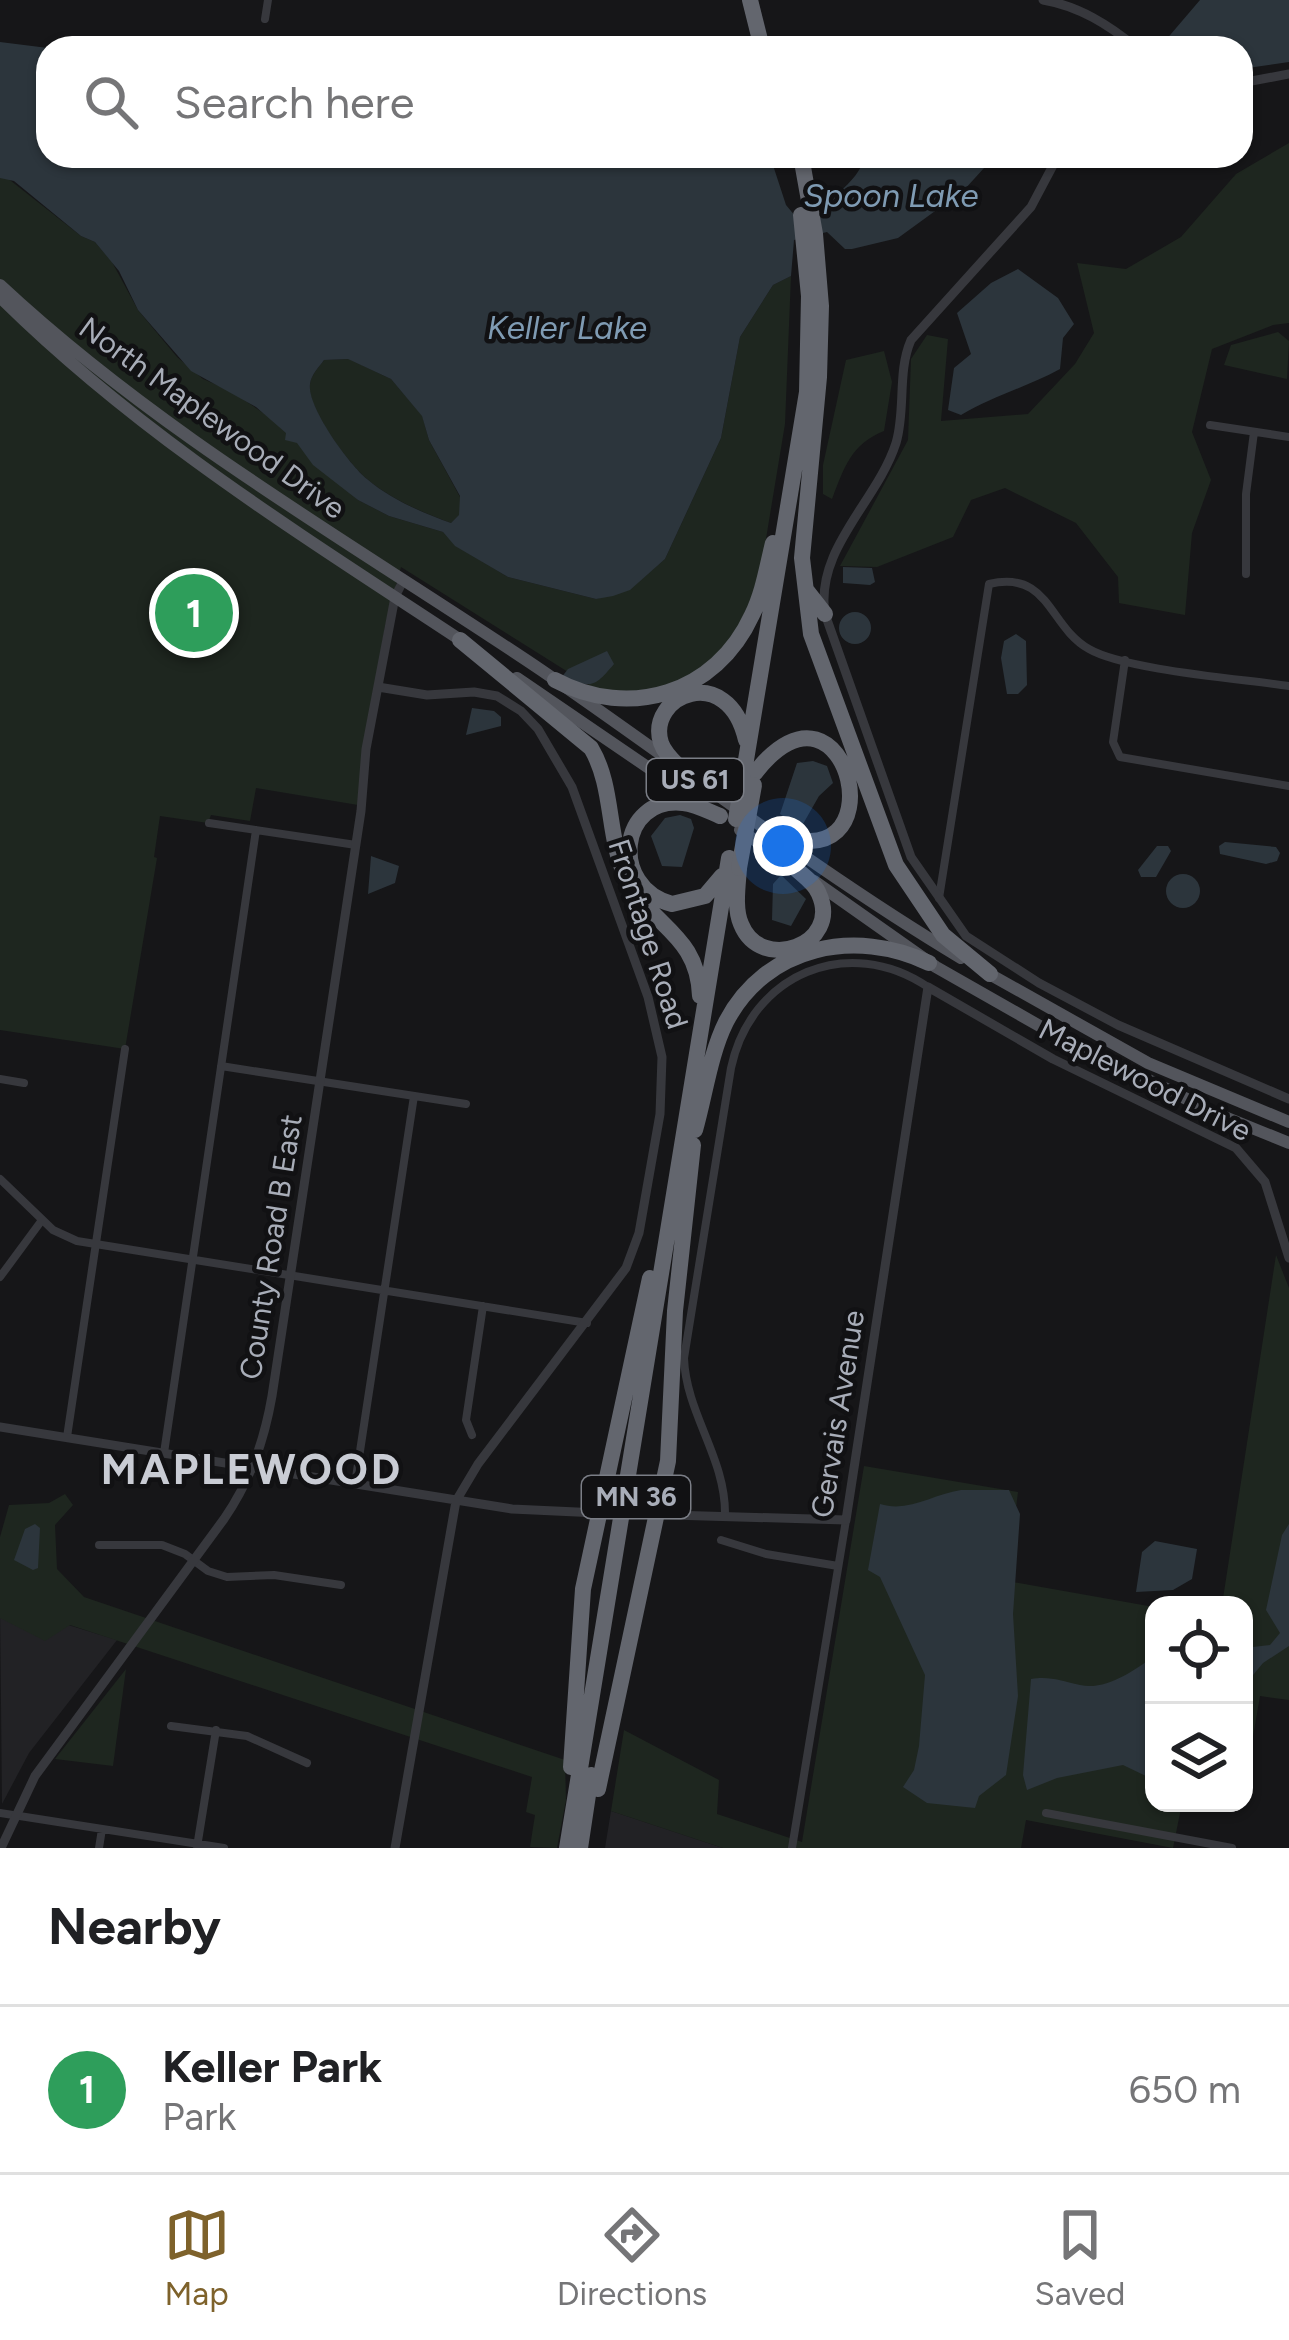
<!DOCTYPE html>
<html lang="en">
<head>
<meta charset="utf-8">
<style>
	:root { --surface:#fff; --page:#f2f2f2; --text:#202124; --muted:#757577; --line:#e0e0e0; --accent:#7e622b }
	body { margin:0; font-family:Figtree,sans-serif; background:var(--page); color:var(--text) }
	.controls { position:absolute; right:36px; bottom:36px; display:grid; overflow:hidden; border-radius:24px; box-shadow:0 3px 9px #0004 }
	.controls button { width:108px; height:108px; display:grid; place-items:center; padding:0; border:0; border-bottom:3px solid var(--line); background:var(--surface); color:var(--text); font:60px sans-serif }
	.you { position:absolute; left:783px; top:846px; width:42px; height:42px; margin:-30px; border:9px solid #fff; border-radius:50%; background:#1a73e8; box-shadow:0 0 0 18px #1a73e833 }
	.badge { display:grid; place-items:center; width:78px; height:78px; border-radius:50%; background:var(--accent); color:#fff; font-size:39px; font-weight:700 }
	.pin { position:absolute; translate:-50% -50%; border:6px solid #fff; box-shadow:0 3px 12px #0006 }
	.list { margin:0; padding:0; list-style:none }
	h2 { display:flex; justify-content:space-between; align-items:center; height:156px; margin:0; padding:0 48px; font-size:51px }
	h2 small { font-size:39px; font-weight:400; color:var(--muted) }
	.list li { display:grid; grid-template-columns:78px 1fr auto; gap:36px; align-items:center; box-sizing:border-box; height:168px; padding:0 48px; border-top:3px solid var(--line) }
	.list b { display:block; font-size:45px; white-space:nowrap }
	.list p { margin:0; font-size:39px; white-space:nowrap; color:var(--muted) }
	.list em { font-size:39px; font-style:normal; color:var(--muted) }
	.icon { flex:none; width:66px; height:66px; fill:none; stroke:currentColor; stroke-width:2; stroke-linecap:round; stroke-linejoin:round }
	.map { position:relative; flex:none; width:1289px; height:1848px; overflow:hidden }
	.search { position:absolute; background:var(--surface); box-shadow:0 3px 9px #0004; left:36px; right:36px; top:36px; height:132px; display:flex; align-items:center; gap:30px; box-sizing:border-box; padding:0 42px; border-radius:36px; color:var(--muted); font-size:45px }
	.sheet { height:324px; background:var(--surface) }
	nav { display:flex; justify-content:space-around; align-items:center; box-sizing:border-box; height:168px; border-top:3px solid var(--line); background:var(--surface); font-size:33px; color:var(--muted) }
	nav a { display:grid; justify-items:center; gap:6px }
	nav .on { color:var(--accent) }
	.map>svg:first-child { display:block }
	.built { fill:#222225 }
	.green { fill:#1e261f }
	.water { fill:#2c353c; fill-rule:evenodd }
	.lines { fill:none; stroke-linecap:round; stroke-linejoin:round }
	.minor { stroke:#37383d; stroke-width:8 }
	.tertiary { stroke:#37383d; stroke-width:9 }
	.primary { stroke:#53555c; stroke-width:12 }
	.motorway { stroke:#63666e; stroke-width:16 }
	.tertiary-bridge { stroke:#37383d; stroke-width:9 }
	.motorway-bridge { stroke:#63666e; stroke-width:16 }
	.labels { text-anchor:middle; stroke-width:9; stroke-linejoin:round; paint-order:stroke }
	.shield { fill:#111113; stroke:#7b7e86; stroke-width:3 }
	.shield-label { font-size:27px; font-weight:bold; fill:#a8adb8 }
	.street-label { font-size:30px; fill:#a8adb8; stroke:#111113 }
	.water-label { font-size:33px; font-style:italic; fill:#7f9bb3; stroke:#111113 }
	.district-label { font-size:42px; font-weight:bold; letter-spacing:3px; fill:#c9ccd4; stroke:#111113 }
</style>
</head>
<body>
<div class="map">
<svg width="1289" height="1848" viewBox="0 0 1289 1848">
	<rect width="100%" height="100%" fill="#161618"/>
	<!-- built -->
	<path class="built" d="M0,1604L117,1640L29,1753L2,1804Z
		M611,1811L723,1848H605Z"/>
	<!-- green -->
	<path class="green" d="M1289,143V323L1273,325L1212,349L1192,432L1211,480L1192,533L1185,615L1119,603L1118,577L1076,523L1005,488L971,500L953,537L877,567L840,566L908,440L911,359L927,335L948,339L941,421L1028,414L1075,364L1094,333L1077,263L1126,269L1181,237L1236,174Z
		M6,177L81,236L95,242L112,262L138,310L177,357L203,379L231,391L278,423L358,500L389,516L443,532L456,546L508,577L596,599L630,589L665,559L721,438L740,337L773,285L791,276L785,424L759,581L724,658L658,698L611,699L401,567L385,626L358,805L256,788L250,821L211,815L208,823L160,816L154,857L157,858L125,1049L0,1030V178Z
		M1278,332L1289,341L1287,379L1224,365L1231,345Z
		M884,351L892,382L884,431C851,444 844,468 832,499L823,494V465L846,360Z
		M349,359L391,379L422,415L429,440L460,497V515L451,523C424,513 390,499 367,479C349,464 306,407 310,384C311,375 319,367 324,360Z
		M1276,1255L1289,1288V1700L1260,1696L1244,1789V1605H1222Z
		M864,1466L1018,1492L1007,1581L1154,1607V1803H1182L1173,1848L1026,1820L1021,1848H723L611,1811L624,1730L719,1780L717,1814L802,1842Z
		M65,1494L73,1505L55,1525L57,1569L84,1597L565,1760L566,1800L557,1848L530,1847L535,1815L526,1812L532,1777L70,1625L45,1641L0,1618V1537L9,1505L49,1503Z
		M126,1669L113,1766L55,1759Z"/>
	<!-- water -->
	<path class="water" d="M1200,0H1289V62L1241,69V48H1159Z
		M0,42L48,48V156H310L319,161L361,156H770L786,205L796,217L825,211C838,188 858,182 865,156H995L964,190L898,238L852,249H845L827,232L794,240L791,276L773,285L740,337L721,438L665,559L630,590L613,596L596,599L508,577L455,546L443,532L389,516L358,500L313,465L297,443L285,440L286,433L256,407L191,371L138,310L119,271L95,242L81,236L14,181L0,178ZM348,359L391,379L422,416L429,440L460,496L459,515L451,523C423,513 390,499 367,479C349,464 307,407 310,384C311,375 319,367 324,360Z
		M1018,269L1058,298L1074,324L1063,338L1060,369C1027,387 993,396 961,415L948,410L954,368L971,354L957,313L991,283Z
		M843,567L872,568L875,582L870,585L843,583Z
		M839 628a16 16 0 1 1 32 0a16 16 0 1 1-32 0Z
		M1016,634L1026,641L1027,685L1018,694H1007L1001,658L1004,641Z
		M607,651L614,664C593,689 592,687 561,678L568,669Z
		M472,708L494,711L501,717V726L466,735Z
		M813,761L827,766L833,783L819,796L803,824H795L780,814L797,763Z
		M680,815L691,819L694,828L682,867L662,866L651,836L665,818Z
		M1225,842L1276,847L1280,853L1277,861L1266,864L1220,854L1219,846Z
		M1157,846H1168L1171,851L1156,877H1141L1138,870Z
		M371,856L399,866L395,883L368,894Z
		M1166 891a17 17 0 1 1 34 0a17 17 0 1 1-34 0Z
		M781,875L806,899L791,926L772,920L773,884Z
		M961,1490H1009L1020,1514L1013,1614L1018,1696L1006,1775L979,1796L975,1808L927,1803L903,1787L914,1770L919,1746L925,1675L880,1577L868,1570L880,1504C909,1513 933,1494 961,1490Z
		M35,1524L40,1528L38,1568L33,1570L14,1560L25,1529Z
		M1289,1524V1646L1263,1663L1244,1686V1648L1270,1645L1280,1633L1266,1610L1282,1535Z
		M1155,1541L1197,1549L1192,1579L1173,1590L1136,1592L1142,1552Z
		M1154,1656V1776L1148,1777L1123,1765L1057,1778L1027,1790L1023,1775L1031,1679C1051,1676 1060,1681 1080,1685C1105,1691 1134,1671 1154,1656Z"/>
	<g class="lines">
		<!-- minor -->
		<path class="minor" d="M265,19L268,0
			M1210,425L1289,437
			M1246,574V494L1254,432
			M1125,660L1113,742L1120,757L1289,786
			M209,823L356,845
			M939,898L989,584C1050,570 1048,626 1089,649C1125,670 1242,679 1289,686
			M221,1066L466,1104
			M0,1079L24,1083
			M0,1179L53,1230L77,1241L587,1323
			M0,1277L42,1220
			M472,1435L466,1420L483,1306
			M67,1437L125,1049
			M164,1453L256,830
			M355,1484L414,1096
			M725,1515C726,1458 686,1414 684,1358L731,1068C751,974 848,933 928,987
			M721,1540L766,1554L838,1566
			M99,1545H162L185,1554L208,1571L227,1577L274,1575L341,1585
			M171,1726L247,1736L307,1763
			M0,1813L224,1848
			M1046,1813L1232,1848
			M197,1847L216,1730
			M99,1848L102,1829
			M792,1848L846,1520"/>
		<!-- tertiary -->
		<path class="tertiary" d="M1043,0C1079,6 1109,25 1137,48
			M1241,83L1289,74
			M1058,156L1031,207L911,340C897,372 906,410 896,443C877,502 815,548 825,614L911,857L966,936L1039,983L1118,1025L1289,1099
			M378,687L427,695L474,692L497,696L521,711L538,729L572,787L648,997L662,1057L660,1114L639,1233L626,1268L478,1464L456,1501L395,1848
			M0,1427L512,1509L620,1514
			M637,1514L846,1520L928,987L1053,1059L1236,1148L1265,1182L1289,1258
			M1,1848L35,1776L224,1519C250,1481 264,1442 272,1396L361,811L366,749L395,597L403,581"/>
		<!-- primary -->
		<path class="primary" d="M0,285C163,437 357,546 541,670C681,766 816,871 961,958
			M0,297C139,435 303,536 465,643
			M517,678L703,805
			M740,830L797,869
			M814,881L936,967L1045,1029L1215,1113L1289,1143
			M984,971L1148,1063L1289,1122"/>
		<!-- motorway -->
		<path class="motorway" d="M750,0L762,48
			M801,156L815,234L821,306L819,377L802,558L811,634L896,865L943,935L990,974
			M807,591L825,614
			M460,640L591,748C615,788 606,840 628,881C653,927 698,935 700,996
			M555,680C629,720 716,694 752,615C763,593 767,567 773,543
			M685,773C677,764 665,755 661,743C646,695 728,661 746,740
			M755,773C849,651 905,894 768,830
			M743,778L807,392L809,296L801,215
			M720,816C708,811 695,804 683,803C619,796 609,887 672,904L705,896L722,876
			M739,868C738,885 734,908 741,924C761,974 842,945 819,894C815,883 802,875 794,867
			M695,1130C705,1095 710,1054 726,1022C766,945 856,928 929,963
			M571,1767L583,1589L650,1278
			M598,1789L668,1461L675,1311L693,1145
			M567,1848L729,858
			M580,1848L591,1775"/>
		<!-- tertiary-bridge -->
		<path class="tertiary-bridge" d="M620,1514H637"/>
		<!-- motorway-bridge -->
		<path class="motorway-bridge" d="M736,819L743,778
			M739,868L754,785"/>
	</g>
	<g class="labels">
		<!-- shield labels -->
		<g class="shield">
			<rect x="647" y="759" width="96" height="42" rx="9"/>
			<rect x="582" y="1476" width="108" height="42" rx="9"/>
		</g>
		<g class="shield-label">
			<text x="695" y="789">US 61</text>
			<text x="636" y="1506">MN 36</text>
		</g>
		<!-- street labels -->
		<g class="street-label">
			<text transform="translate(212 418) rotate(36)" y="10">North Maplewood Drive</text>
			<text transform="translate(648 934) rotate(72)" y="10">Frontage Road</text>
			<text transform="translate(1145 1080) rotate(27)" y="10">Maplewood Drive</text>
			<text transform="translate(271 1247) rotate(-81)" y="10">County Road B East</text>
			<text transform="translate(838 1414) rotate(-81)" y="10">Gervais Avenue</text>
		</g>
		<!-- water labels -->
		<g class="water-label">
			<text x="891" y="207">Spoon Lake</text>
			<text x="567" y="339">Keller Lake</text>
		</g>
		<!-- district labels -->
		<g class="district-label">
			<text x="252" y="1484">MAPLEWOOD</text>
		</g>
	</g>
</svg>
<div class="controls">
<button><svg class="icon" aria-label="locate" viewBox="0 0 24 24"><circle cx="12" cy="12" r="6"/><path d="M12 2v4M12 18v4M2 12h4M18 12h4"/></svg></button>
<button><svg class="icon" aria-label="layers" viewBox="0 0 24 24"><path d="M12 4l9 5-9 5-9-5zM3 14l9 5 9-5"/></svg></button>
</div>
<div class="you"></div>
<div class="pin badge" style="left:194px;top:613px;background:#2e9e5b">1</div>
<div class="search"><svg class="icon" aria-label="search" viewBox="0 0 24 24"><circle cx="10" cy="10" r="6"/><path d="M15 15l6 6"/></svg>Search here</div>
</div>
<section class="sheet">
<h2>Nearby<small></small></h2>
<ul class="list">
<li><span class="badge" style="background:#2e9e5b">1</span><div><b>Keller Park</b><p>Park</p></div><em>650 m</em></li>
</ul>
</section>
<nav>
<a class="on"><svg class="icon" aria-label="map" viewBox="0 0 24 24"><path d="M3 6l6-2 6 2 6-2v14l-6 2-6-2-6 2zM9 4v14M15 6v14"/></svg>Map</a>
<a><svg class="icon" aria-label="directions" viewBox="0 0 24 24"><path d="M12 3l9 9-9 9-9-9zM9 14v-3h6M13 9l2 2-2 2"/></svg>Directions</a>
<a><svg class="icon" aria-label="saved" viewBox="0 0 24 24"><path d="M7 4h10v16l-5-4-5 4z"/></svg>Saved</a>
</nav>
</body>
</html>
